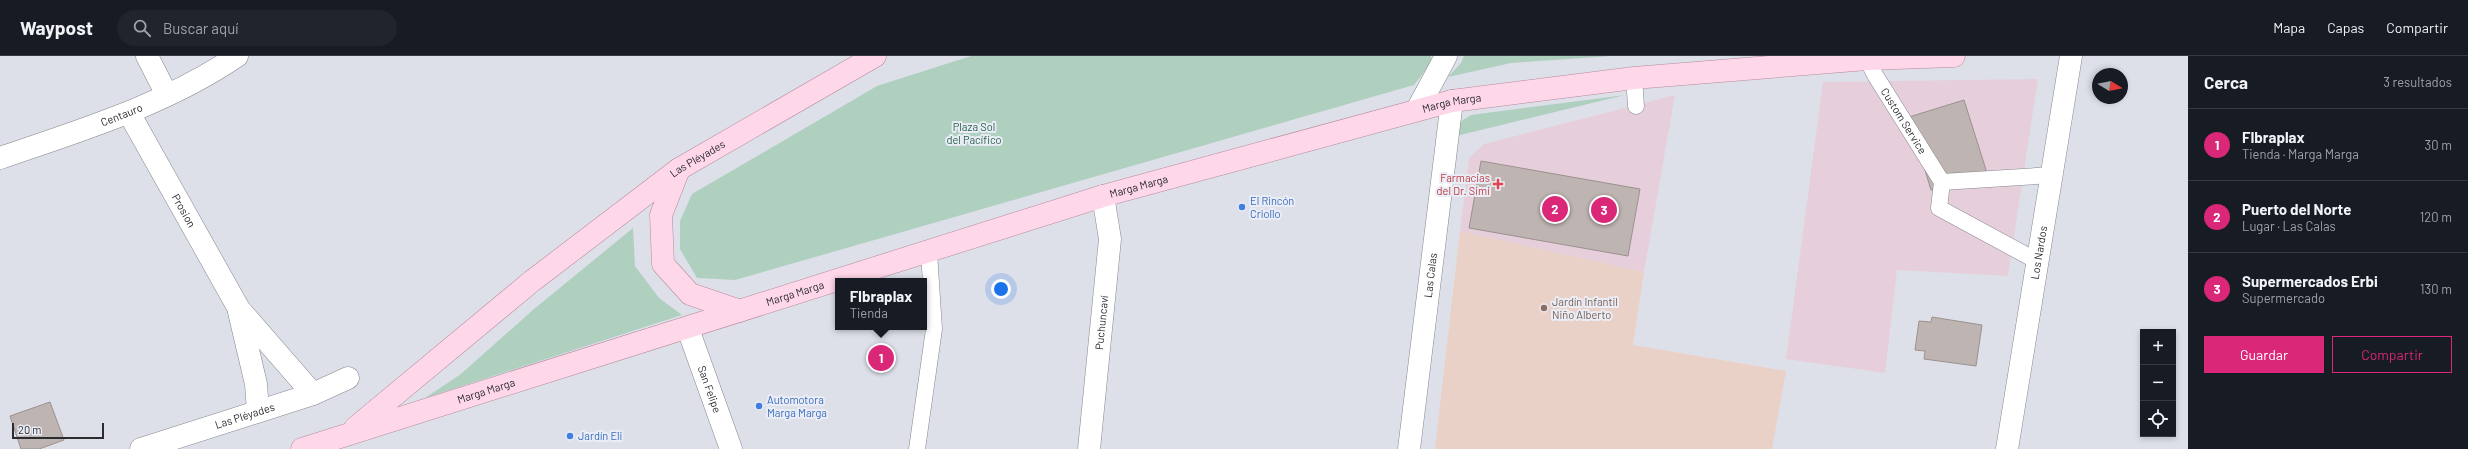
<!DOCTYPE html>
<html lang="es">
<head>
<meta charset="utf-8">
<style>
	:root { --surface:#171b24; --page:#20242c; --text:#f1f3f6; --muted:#9ea1a6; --line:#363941; --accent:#db2777 }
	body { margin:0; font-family:Barlow,sans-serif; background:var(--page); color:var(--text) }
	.controls { position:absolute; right:12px; bottom:12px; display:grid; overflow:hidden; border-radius:0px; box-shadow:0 2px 6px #0003 }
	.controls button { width:36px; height:36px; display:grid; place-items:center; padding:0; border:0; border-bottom:1px solid var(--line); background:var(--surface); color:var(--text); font:20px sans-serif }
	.compass { position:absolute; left:2092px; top:12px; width:36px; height:36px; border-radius:50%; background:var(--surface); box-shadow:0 2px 6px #0003; rotate:100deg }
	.scale { position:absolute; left:12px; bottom:10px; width:92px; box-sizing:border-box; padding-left:4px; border:2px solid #2b2c2f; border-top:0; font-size:11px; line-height:14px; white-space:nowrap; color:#2b2c2f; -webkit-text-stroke:3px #ebedf6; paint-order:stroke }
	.you { position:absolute; left:1001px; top:233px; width:14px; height:14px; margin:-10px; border:3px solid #fff; border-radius:50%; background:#1a73e8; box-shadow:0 0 0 6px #1a73e833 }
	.badge { display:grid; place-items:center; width:26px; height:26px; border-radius:50%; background:var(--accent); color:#fff; font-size:13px; font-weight:700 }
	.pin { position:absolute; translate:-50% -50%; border:2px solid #fff; box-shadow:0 1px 4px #0006 }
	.popup { position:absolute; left:835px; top:222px; width:92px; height:52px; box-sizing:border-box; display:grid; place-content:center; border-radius:0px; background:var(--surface); filter:drop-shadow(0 1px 3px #0005); font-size:13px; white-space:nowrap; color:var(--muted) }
	.popup b { font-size:15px; color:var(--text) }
	.popup::after { content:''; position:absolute; left:50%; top:100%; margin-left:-8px; border:8px solid transparent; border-top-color:var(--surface) }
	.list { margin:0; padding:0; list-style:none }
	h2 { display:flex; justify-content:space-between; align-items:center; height:52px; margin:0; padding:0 16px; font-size:17px }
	h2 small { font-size:13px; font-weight:400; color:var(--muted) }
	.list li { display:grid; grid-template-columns:26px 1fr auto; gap:12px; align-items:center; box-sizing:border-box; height:72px; padding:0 16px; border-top:1px solid var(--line) }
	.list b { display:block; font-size:15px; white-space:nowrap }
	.list p { margin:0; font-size:13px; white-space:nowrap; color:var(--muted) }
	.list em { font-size:13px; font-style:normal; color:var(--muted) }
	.actions { display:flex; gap:8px; padding:12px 16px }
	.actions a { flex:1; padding:9px 0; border:1px solid var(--accent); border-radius:0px; text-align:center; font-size:14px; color:var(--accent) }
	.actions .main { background:var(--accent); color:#fff }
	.icon { flex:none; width:22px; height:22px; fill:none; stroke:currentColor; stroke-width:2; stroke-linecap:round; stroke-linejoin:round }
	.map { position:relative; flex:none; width:2188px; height:393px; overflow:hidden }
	header { display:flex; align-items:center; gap:24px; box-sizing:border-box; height:56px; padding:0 20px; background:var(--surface); border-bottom:1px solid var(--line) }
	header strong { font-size:19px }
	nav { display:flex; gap:22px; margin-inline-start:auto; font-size:14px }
	.search { width:280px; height:36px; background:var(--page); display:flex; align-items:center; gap:10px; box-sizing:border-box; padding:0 14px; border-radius:22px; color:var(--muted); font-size:15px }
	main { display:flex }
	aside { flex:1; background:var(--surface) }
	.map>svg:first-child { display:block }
	.commercial { fill:#e6cfdb }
	.education { fill:#e9d1c8 }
	.green { fill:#afcfbf }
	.building { fill:#beb4b2; stroke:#9b918f }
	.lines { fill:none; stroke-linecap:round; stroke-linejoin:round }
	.service-casing { stroke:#85878f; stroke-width:17 }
	.minor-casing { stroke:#85878f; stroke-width:23 }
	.tertiary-casing { stroke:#85878f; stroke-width:23 }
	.secondary-casing { stroke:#85878f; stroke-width:23 }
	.primary-casing { stroke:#b48a9d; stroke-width:23 }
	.service { stroke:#fff; stroke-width:16 }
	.minor { stroke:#fff; stroke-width:22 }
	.tertiary { stroke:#fff; stroke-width:22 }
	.secondary { stroke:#fff; stroke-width:22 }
	.primary { stroke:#fed7e8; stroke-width:22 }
	.health-dot { fill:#e0444e; stroke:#ebedf6; stroke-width:1.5 }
	.shop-dot { fill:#3f7fe0; stroke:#ebedf6; stroke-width:1.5 }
	.education-dot { fill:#8d6e63; stroke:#ebedf6; stroke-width:1.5 }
	.labels { text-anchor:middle; stroke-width:4; stroke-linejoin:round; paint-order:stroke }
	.street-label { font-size:11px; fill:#2b2c2f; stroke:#ebedf6 }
	.park-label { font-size:11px; fill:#246248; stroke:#ebedf6 }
	.health-label { font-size:11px; fill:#be3a42; stroke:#ebedf6; text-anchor:end }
	.shop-label { font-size:11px; fill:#366cbe; stroke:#ebedf6; text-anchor:start }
	.education-label { font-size:11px; fill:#785e54; stroke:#ebedf6; text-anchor:start }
</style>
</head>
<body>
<header>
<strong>Waypost</strong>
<div class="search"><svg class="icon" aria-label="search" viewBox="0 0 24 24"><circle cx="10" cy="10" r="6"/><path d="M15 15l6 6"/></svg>Buscar aquí</div>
<nav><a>Mapa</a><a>Capas</a><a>Compartir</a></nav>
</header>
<main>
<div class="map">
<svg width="2188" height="393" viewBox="0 0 2188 393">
	<rect width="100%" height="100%" fill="#dee0e9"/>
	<!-- commercial -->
	<path class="commercial" d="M2038,23L2008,220L1897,214L1885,317L1786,303L1823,26Z
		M1675,39L1644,216L1460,175L1469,102L1484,88Z"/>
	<!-- education -->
	<path class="education" d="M1460,175L1644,216L1633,289L1786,315L1772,393H1435Z"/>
	<!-- green -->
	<path class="green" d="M971,0H1431V7L1414,29L735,224L697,222L680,193V165L692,138L877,30Z
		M1464,0H1612L1511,7L1448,21L1461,7Z
		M1625,39L1452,81L1455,69L1471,59Z
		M633,172L635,210L659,242L682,259L425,342L461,318L534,253Z"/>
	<!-- building -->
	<path class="building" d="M1964,44L1987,117L1931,134L1909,61Z
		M1481,105L1640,133L1628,200L1469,172Z
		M1932,261L1982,269L1976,310L1924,303L1925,295L1915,294L1919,265L1931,266Z
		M50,346L64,384L39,393H21L10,360Z"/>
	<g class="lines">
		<defs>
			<g id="service">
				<path id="s1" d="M1867,3L1875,19L1942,126L1939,152L2037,205"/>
				<path d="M1634,22L1636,50"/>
				<path d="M1942,126L2052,119"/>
				<path d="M917,393L934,273L929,196"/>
			</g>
			<g id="minor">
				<path d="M147,0L167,39"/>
				<path d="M1417,54L1446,0"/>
				<path id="s2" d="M129,57L239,253L313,338"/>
				<path id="s3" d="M0,102C81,74 165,49 237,0"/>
				<path d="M239,256L256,328L258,355"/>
				<path id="s4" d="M141,393L313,338L348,322"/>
				<path id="s5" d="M1089,393L1110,183L1103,140"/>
				<path id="s6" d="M1409,393L1452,45"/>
			</g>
			<g id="tertiary">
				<path id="s7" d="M688,273L731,393"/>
			</g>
			<g id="secondary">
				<path id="s8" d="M2007,393L2071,0"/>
			</g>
			<g id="primary">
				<path d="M679,113L661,159L663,208L690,238L740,255"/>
				<path id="s9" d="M355,372L532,225L679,113L875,0"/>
				<path id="s10" d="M302,393L1103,140L1452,45L1634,22L1867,3L1954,0"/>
			</g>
		</defs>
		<!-- service casing -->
		<use href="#service" class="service-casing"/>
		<!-- minor casing -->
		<use href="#minor" class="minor-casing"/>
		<!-- tertiary casing -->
		<use href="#tertiary" class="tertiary-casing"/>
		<!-- secondary casing -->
		<use href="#secondary" class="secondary-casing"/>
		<!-- primary casing -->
		<use href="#primary" class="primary-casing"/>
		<!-- service -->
		<use href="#service" class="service"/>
		<!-- minor -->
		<use href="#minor" class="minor"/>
		<!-- tertiary -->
		<use href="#tertiary" class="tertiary"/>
		<!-- secondary -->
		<use href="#secondary" class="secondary"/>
		<!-- primary -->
		<use href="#primary" class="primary"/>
	</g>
	<!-- markers -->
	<path class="health-dot" d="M1496 122h4v4h4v4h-4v4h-4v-4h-4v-4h4z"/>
	<g class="shop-dot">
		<circle cx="1242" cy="151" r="4"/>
		<circle cx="759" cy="350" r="4"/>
		<circle cx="570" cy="380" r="4"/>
	</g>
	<circle class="education-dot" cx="1544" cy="252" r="4"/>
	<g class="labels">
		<!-- street labels -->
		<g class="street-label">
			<text dy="4" stroke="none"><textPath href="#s10" startOffset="1201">Marga Marga</textPath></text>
			<text dy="4" stroke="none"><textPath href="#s3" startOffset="129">Centauro</textPath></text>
			<text dy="4" stroke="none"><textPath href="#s1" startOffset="72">Custom Service</textPath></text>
			<text dy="4" stroke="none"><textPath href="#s9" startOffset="436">Las Pléyades</textPath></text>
			<text dy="4" stroke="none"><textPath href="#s10" startOffset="877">Marga Marga</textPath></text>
			<text dy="4" stroke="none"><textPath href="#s2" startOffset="112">Prosion</textPath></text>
			<text dy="4" stroke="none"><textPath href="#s8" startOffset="199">Los Nardos</textPath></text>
			<text dy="4" stroke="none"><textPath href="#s6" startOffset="175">Las Calas</textPath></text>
			<text dy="4" stroke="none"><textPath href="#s10" startOffset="517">Marga Marga</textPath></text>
			<text dy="4" stroke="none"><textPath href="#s5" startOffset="127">Puchuncaví</textPath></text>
			<text dy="4" stroke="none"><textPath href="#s7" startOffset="64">San Felipe</textPath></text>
			<text dy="4" stroke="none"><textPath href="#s10" startOffset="193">Marga Marga</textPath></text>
			<text dy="4" stroke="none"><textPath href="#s4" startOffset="109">Las Pléyades</textPath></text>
		</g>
		<!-- park labels -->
		<g class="park-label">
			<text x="974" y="75">Plaza Sol<tspan x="974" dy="13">del Pacífico</tspan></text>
		</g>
		<!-- health labels -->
		<g class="health-label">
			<text x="1490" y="126">Farmacias<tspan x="1490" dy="13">del Dr. Simi</tspan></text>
		</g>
		<!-- shop labels -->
		<g class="shop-label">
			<text x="1250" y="149">El Rincón<tspan x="1250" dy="13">Criollo</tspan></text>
			<text x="767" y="348">Automotora<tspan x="767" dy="13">Marga Marga</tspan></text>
			<text x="578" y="384">Jardín Eli</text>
		</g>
		<!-- education labels -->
		<g class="education-label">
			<text x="1552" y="250">Jardín Infantil<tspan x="1552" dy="13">Niño Alberto</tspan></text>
		</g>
	</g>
</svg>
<div class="controls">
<button>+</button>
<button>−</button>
<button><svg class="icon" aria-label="locate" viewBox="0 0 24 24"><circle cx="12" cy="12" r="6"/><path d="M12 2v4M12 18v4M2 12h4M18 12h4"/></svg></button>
</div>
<svg class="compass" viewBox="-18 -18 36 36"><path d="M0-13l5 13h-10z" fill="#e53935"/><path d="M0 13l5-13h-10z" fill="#9ea1a6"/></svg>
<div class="scale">20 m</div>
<div class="you"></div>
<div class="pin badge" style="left:881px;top:302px">1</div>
<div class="popup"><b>FIbraplax</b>Tienda</div>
<div class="pin badge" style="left:1555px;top:153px">2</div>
<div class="pin badge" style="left:1604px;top:154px">3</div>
</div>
<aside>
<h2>Cerca<small>3 resultados</small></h2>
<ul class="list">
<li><span class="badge">1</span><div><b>FIbraplax</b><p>Tienda · Marga Marga</p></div><em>30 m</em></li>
<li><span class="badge">2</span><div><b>Puerto del Norte</b><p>Lugar · Las Calas</p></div><em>120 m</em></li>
<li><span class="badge">3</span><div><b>Supermercados Erbi</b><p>Supermercado</p></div><em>130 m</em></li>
</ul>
<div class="actions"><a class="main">Guardar</a><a>Compartir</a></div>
</aside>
</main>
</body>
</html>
